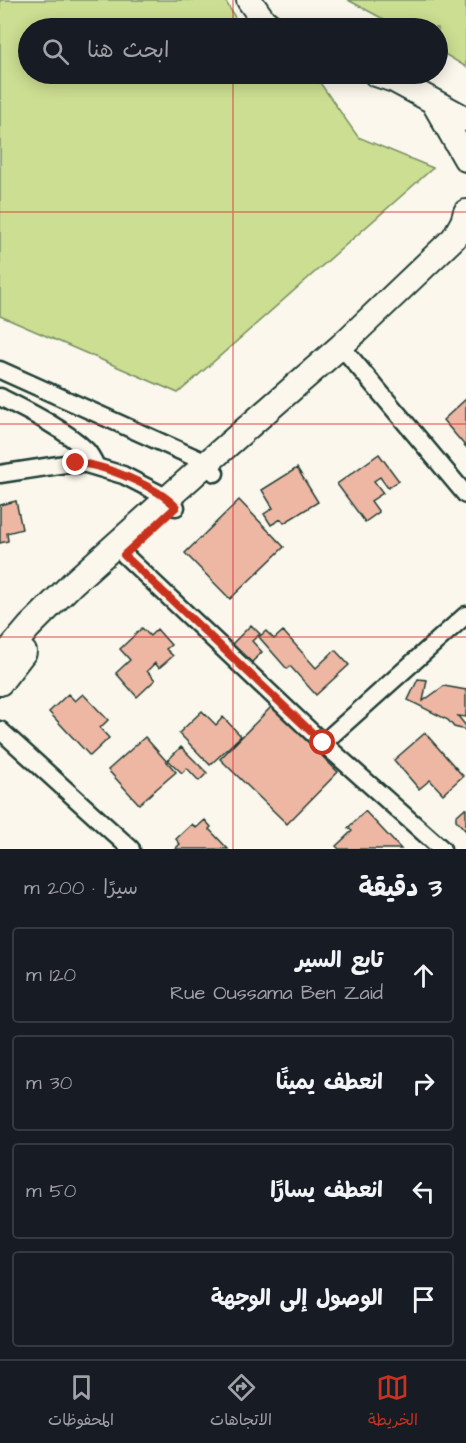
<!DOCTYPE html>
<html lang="ar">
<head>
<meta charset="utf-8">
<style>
	:root { --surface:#171b24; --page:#20242c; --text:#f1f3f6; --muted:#9ea1a6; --line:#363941; --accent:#c8321e }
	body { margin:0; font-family:"Architects Daughter","Playpen Sans Arabic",sans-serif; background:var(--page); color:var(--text); direction:rtl }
	.stop { position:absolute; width:18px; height:18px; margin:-14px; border:4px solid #c8321e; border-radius:50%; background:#fff }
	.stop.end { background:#c8321e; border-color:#fff; box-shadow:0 2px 6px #0008 }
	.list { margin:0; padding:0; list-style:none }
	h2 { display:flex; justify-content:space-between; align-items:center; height:78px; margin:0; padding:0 24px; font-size:26px }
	h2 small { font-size:20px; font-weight:400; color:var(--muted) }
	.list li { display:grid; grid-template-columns:39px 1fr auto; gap:18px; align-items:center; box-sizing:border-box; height:96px; margin:0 12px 12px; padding:0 12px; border:2px solid var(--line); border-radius:6px }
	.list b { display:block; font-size:22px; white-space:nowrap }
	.list p { margin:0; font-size:20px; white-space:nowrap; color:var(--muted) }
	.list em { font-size:20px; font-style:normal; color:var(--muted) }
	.icon { flex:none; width:33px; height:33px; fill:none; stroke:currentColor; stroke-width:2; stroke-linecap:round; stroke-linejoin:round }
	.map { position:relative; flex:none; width:466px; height:849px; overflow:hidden; direction:ltr }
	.search { position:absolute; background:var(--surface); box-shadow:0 3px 15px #0003; left:18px; right:18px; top:18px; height:66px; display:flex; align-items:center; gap:15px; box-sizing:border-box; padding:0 21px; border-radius:33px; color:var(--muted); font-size:22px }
	.sheet { height:510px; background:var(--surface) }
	nav { display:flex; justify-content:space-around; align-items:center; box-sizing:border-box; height:84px; border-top:2px solid var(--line); background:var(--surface); font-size:16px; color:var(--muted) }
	nav a { display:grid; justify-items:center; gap:3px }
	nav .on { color:var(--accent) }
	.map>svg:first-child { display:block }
	.green { fill:#ccde92; stroke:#768e63; stroke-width:1.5 }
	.building { fill:#eeb7a3; stroke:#1f3d34; stroke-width:1.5 }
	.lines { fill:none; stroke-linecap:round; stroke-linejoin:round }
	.street-casing { stroke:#1f3d34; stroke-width:21 }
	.secondary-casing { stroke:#1f3d34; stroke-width:28 }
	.street { stroke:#fbf7ec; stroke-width:16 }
	.secondary { stroke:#fbf7ec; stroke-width:24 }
	.route { stroke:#c8321e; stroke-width:8 }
	.grid { fill:none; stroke:#d62828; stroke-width:1.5; stroke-opacity:0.55 }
</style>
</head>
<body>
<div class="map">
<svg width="466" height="849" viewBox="0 0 466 849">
	<rect width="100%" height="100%" fill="#fbf7ec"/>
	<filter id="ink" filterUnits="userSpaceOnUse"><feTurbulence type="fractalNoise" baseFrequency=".0167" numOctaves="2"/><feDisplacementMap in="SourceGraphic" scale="12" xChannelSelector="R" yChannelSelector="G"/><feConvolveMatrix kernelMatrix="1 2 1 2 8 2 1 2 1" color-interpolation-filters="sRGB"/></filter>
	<g filter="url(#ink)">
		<!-- green -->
		<path class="green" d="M0,0H225L237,21L247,28H28V74H311L316,77L358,137L433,168L178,393L0,316Z
			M348,0H466V67L438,50V28H400Z"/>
		<!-- building -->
		<path class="building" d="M466,399V447L443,420Z
			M379,454L399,481L388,488L380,477L374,481L383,493L371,501L379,512L365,522L337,484Z
			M297,468L318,502L284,523L281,519L271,525L264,514L273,508L262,490Z
			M239,500L284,547L230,599L185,553Z
			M16,501L22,529L7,533L8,541L0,543V505Z
			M251,625L260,634L252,641L262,652L251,663L232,644Z
			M142,628L150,636L157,629L171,645L166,649L173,656L159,668L155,663L147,671L155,680L137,697L116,673L130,660L120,649Z
			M266,631L274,639L283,631L316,668L335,650L349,665L316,695L290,666L287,669L259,637Z
			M418,679L427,680L423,701L444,686L466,690V717L458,716L466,726V730L454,727L448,720L408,700Z
			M68,694L75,701L83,694L108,720L100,728L109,738L90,756L49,712Z
			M272,706L338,772L287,824L220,759Z
			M202,711L216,725L223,717L241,736L210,765L179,733Z
			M425,733L463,776L443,794L430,780L419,789L394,760Z
			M145,737L176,772L139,804L108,770Z
			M181,747L207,773L199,781L187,768L182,773L168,760Z
			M464,809H466V831L456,820V816Z
			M365,811L401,849H339L336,846L352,831L348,828Z
			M205,820L211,827L209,829L228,849H175L180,844L176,839L192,824L196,828Z"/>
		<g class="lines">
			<defs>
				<path id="street" d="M341,346L466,495
					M0,370L207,463L215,473
					M0,397C28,411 63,428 86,450C90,454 93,460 96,466
					M0,474L65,464H86L123,475L168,498L176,507
					M115,546L323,743L442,849
					M0,730L131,849
					M323,743L466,615"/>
				<path id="secondary" d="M249,0L263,20L273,28
					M376,74L394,80L466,119
					M434,103L466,159
					M0,661L29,627L73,583L207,463L341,346L454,238L463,222L466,212
					M0,683L24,652"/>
			</defs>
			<!-- street casing -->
			<use href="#street" class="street-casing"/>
			<!-- secondary casing -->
			<use href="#secondary" class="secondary-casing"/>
			<!-- street -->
			<use href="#street" class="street"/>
			<!-- secondary -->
			<use href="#secondary" class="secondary"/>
		</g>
	</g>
	<g class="lines" filter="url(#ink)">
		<!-- route -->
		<path class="route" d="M76,463C103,464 158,487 176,507L124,555L323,743"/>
	</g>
	<!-- grid -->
	<path class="grid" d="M233,0V28M233,74V849M0,212H466M0,424H466M0,637H466"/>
</svg>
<div class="stop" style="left:323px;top:743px"></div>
<div class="stop end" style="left:76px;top:463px"></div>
<div class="search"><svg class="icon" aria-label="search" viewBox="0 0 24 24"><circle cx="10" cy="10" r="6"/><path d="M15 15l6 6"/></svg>ابحث هنا</div>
</div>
<section class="sheet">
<h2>3 دقيقة<small>سيرًا · 200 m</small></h2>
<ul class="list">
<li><svg class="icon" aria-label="ahead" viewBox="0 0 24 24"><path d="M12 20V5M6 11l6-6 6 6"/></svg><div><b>تابع السير</b><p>Rue Oussama Ben Zaid</p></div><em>120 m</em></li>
<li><svg class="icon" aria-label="right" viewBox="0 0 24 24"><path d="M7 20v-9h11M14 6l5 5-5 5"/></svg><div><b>انعطف يمينًا</b></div><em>30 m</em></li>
<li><svg class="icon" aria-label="left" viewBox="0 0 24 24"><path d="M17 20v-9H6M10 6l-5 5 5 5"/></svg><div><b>انعطف يسارًا</b></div><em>50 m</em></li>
<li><svg class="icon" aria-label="arrive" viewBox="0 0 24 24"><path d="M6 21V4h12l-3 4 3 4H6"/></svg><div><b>الوصول إلى الوجهة</b></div></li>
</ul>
</section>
<nav>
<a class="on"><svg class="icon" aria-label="map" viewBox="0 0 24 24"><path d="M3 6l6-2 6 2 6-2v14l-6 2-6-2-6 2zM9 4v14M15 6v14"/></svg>الخريطة</a>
<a><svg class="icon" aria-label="directions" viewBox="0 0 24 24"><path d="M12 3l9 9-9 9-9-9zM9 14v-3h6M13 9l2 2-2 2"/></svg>الاتجاهات</a>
<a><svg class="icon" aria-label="saved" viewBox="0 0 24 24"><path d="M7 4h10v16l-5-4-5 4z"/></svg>المحفوظات</a>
</nav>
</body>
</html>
